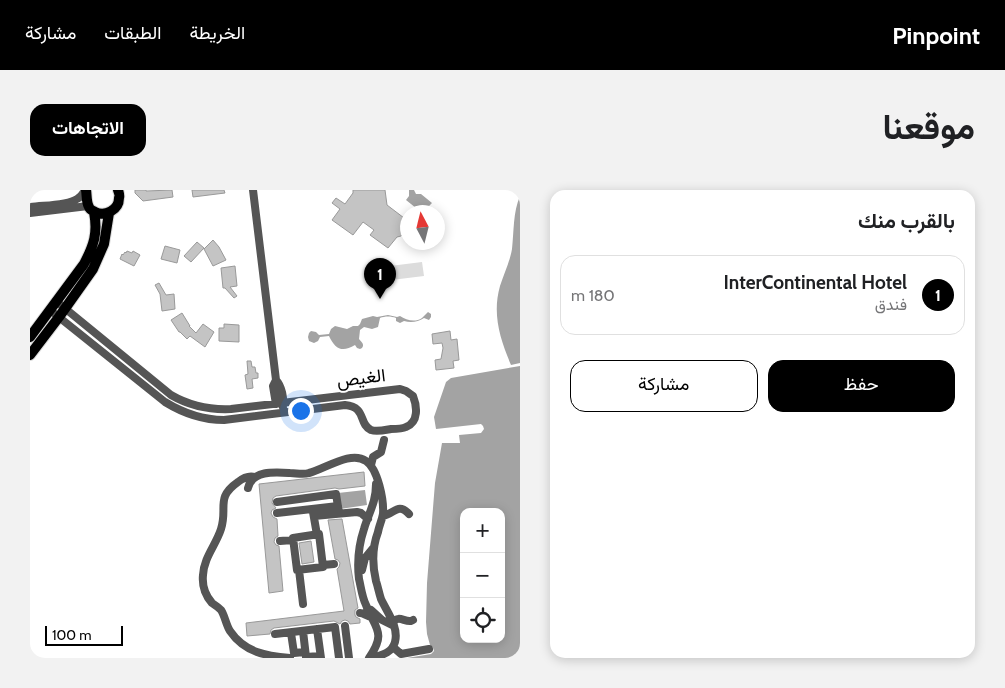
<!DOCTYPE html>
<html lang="ar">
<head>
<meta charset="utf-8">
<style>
	:root { --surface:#fff; --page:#f2f2f2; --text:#202124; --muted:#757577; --line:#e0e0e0; --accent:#000 }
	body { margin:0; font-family:Cabin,Vazirmatn,sans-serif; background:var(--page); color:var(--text); direction:rtl }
	.controls { position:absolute; right:15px; bottom:15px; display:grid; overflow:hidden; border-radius:10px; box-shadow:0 2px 12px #0003 }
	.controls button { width:45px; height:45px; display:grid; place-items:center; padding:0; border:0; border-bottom:1px solid var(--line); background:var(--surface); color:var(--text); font:25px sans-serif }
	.compass { position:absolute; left:370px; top:15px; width:45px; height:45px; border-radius:50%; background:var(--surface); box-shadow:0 2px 12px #0003; rotate:353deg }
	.scale { position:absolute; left:15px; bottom:12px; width:78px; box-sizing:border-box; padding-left:5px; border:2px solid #000; border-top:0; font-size:14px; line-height:18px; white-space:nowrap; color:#000; -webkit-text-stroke:4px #fff; paint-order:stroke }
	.you { position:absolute; left:270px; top:220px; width:18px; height:18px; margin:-12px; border:4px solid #fff; border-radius:50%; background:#1a73e8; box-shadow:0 0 0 8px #1a73e833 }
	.badge { display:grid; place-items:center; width:32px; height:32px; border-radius:50%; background:var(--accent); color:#fff; font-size:16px; font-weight:700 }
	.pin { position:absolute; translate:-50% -41px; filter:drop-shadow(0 1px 2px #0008) }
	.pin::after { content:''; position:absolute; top:26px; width:18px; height:15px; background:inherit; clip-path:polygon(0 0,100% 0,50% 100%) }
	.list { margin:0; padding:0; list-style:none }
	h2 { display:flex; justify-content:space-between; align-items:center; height:65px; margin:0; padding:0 20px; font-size:21px }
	h2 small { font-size:16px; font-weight:400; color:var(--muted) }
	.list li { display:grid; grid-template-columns:32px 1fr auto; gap:15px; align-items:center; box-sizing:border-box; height:80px; margin:0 10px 10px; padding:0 10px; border:1px solid var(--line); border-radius:15px }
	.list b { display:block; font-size:19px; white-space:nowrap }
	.list p { margin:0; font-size:16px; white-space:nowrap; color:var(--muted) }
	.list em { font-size:16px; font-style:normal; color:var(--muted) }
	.actions { display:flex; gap:10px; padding:15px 20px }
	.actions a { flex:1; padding:11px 0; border:1px solid var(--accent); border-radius:15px; text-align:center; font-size:18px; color:var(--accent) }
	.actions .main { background:var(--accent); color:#fff }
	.icon { flex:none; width:28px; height:28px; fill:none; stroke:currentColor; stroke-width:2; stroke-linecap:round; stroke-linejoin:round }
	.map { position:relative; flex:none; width:490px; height:468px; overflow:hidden; direction:ltr; border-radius:15px }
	header { display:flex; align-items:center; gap:30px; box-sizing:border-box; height:70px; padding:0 25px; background:var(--accent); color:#fff }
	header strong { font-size:24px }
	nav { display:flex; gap:28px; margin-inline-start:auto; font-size:18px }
	.intro { display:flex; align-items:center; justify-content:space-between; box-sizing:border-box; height:120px; padding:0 30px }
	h1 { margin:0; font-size:35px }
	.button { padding:12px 22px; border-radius:15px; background:var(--accent); color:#fff; font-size:18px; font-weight:700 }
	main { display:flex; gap:30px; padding:0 30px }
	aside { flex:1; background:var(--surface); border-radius:15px; box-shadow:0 2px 12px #0003 }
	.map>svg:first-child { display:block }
	.green { fill:#dcdcdc }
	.water { fill:#a3a3a3; fill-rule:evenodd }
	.building { fill:#c4c4c4; stroke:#999 }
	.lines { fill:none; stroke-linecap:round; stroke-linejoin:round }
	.major-casing { stroke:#dbdbdb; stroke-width:12 }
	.minor { stroke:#555; stroke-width:8 }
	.major { stroke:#000; stroke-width:10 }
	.labels { text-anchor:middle; stroke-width:4; stroke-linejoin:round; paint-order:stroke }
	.street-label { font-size:18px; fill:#000; stroke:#fff }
</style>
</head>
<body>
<header>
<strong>Pinpoint</strong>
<nav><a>الخريطة</a><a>الطبقات</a><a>مشاركة</a></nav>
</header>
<div class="intro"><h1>موقعنا</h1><a class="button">الاتجاهات</a></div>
<main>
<aside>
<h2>بالقرب منك<small></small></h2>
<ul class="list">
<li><span class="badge">1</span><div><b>InterContinental Hotel</b><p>فندق</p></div><em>180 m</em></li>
</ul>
<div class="actions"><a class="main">حفظ</a><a>مشاركة</a></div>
</aside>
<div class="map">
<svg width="490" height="468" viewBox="0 0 490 468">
	<rect width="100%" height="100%" fill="#fff"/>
	<!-- green -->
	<path class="green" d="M392,72L394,86L337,93L336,79Z"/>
	<!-- water -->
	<path class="water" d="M379,0H384L386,4H391L402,13L399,16L395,17L396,21L394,22H391L376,10L379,6Z
		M490,6V173L481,175C470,149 462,124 470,96C474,84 480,71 482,59C484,41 483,22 490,6Z
		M398,122L401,124V127L399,130L394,128C388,132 381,133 374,131L370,133L366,131V128C361,126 355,126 350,128L348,137L342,139L334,137L330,140L329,149C331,152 335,154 332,158L330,159L327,158L325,155C312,163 305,159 299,146L290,147L288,151L284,153L279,151L278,147L279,143L281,141L286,142L289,145L299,144L301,139L305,136L317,139L323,136H328L330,134L332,129L343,126L347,127L358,125L367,127L370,126C376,130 385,133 392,128C394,126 396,124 398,122Z
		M490,176V468H377L401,464L404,461L403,458L400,455L397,444L396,432L397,393L405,293L412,253H430L429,245L451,243L454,239L453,236L451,234L406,239L404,227L416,192L421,188ZM434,322H471V449H434Z
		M335,300L337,315L310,319L308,303Z"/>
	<!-- building -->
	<path class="building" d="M105,0H116V1L142,0L143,7L113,11L105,3Z
		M162,0H194L195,3L163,7Z
		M323,0H355L357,15L378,31V38L371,46L367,47L358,58L340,45L344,40L333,32L323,45L302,30L310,19L302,13L306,8L315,14L323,3Z
		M183,50L189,57L196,70L183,76L174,59Z
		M167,52L174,58L161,72L154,66Z
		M135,56L150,60L147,73L131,69Z
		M97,61L102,63L103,61L110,65L104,76L90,69L92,64L93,65L95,62L96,63Z
		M205,76L207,96L200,97L207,106L204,108L195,98H193L191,78Z
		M129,93L136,105L144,104L145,119L132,121L130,104L125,95Z
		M152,123L160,136H159L166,143L173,134L184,142L175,157L160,146L157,149L150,142H149L141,130Z
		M194,134L209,135V152L189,151V138H194Z
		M420,141L421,150L427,149L429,170L423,171L424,178L406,180L405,170L411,169L413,158L412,153L403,154L402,144Z
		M217,171H221L222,177H225L226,183H228V188L222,189L223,198L217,199L215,185L218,184Z
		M334,282L335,296L309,299L305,298L246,306L243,308L242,313L246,318L242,320L241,323L243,327L247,329L248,346L245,348L244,352L246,355L249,356L253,401L239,403L229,294Z
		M312,329L328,418L325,420V425L326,427L330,429V433L320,434L318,431L315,430L312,431L310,434L304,431L244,438L241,440L240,444L217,446L216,433L314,421L307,379L309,377L310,373L308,370L305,369L298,330Z
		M281,351L284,372L272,374L269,353Z"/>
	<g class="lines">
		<defs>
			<path id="major" d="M56,0C57,5 56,12 59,17C60,20 62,20 65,22C75,27 89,20 89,8C90,6 89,3 88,0
				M0,147L54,74C64,55 68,43 64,22
				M0,165L29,127L63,79L74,54L79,23"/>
		</defs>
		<!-- major casing -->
		<use href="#major" class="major-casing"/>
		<!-- minor -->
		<path class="minor" d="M223,0L246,190C252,196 254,209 253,217
			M0,17C13,15 36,16 47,9C51,7 53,4 55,0
			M0,23L58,16
			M25,124L135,212C153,223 172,230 194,230L315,215C337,217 328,234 341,240C347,242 355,240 361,239C366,239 372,239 376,237C389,232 387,216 383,206L376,201L370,199L201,219C179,220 160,216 141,205L26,111
			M246,214L243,196L246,190
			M341,275L343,267L351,262L354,250
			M225,287C218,285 213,288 208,292C185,308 198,318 191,339C186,355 174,367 173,385C172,395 175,405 182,413C185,415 188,417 191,420C195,426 196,435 200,441C215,463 237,466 260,468
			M218,298C222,280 245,282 260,283C266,283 273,285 279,283C295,279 321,260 336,271C348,279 354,310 353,324C352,330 349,336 348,342C342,358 342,374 346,391C348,397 349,403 351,409C357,422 369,437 365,452C362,463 352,465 342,468
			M247,312L306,304L309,323
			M283,322L287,345
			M247,323L308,316
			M284,326L327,322L331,323L338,329
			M353,326C364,324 368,312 379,324
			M289,344L293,377L267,380L263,348Z
			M250,351L263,350
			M293,375L304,374
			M269,380L273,414
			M332,380L335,368L344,357
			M341,420L352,430L364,436
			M330,423C334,423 337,427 342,427
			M363,432C369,425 374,432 381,431L383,430
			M315,436L319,468
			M287,439L291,468
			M273,441L276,467L290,466
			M261,443L264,463L275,462
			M245,444L305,437L309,468
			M363,457L371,464L399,459
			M339,468C357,442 345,439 336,415C332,407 331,397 329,389C327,372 329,354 334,339C339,322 346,313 346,294"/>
		<!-- major -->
		<use href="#major" class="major"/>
	</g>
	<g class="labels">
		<!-- street labels -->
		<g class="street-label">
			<text transform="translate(331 188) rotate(-7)" y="6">الغيص</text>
		</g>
	</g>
</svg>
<div class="controls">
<button>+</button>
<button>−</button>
<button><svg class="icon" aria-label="locate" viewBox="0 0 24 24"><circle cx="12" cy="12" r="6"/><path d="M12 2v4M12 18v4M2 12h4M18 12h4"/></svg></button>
</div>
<svg class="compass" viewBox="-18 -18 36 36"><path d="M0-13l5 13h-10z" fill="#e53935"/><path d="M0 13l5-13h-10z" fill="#757577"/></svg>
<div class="scale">100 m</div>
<div class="you"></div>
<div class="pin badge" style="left:350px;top:109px">1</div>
</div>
</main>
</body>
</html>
